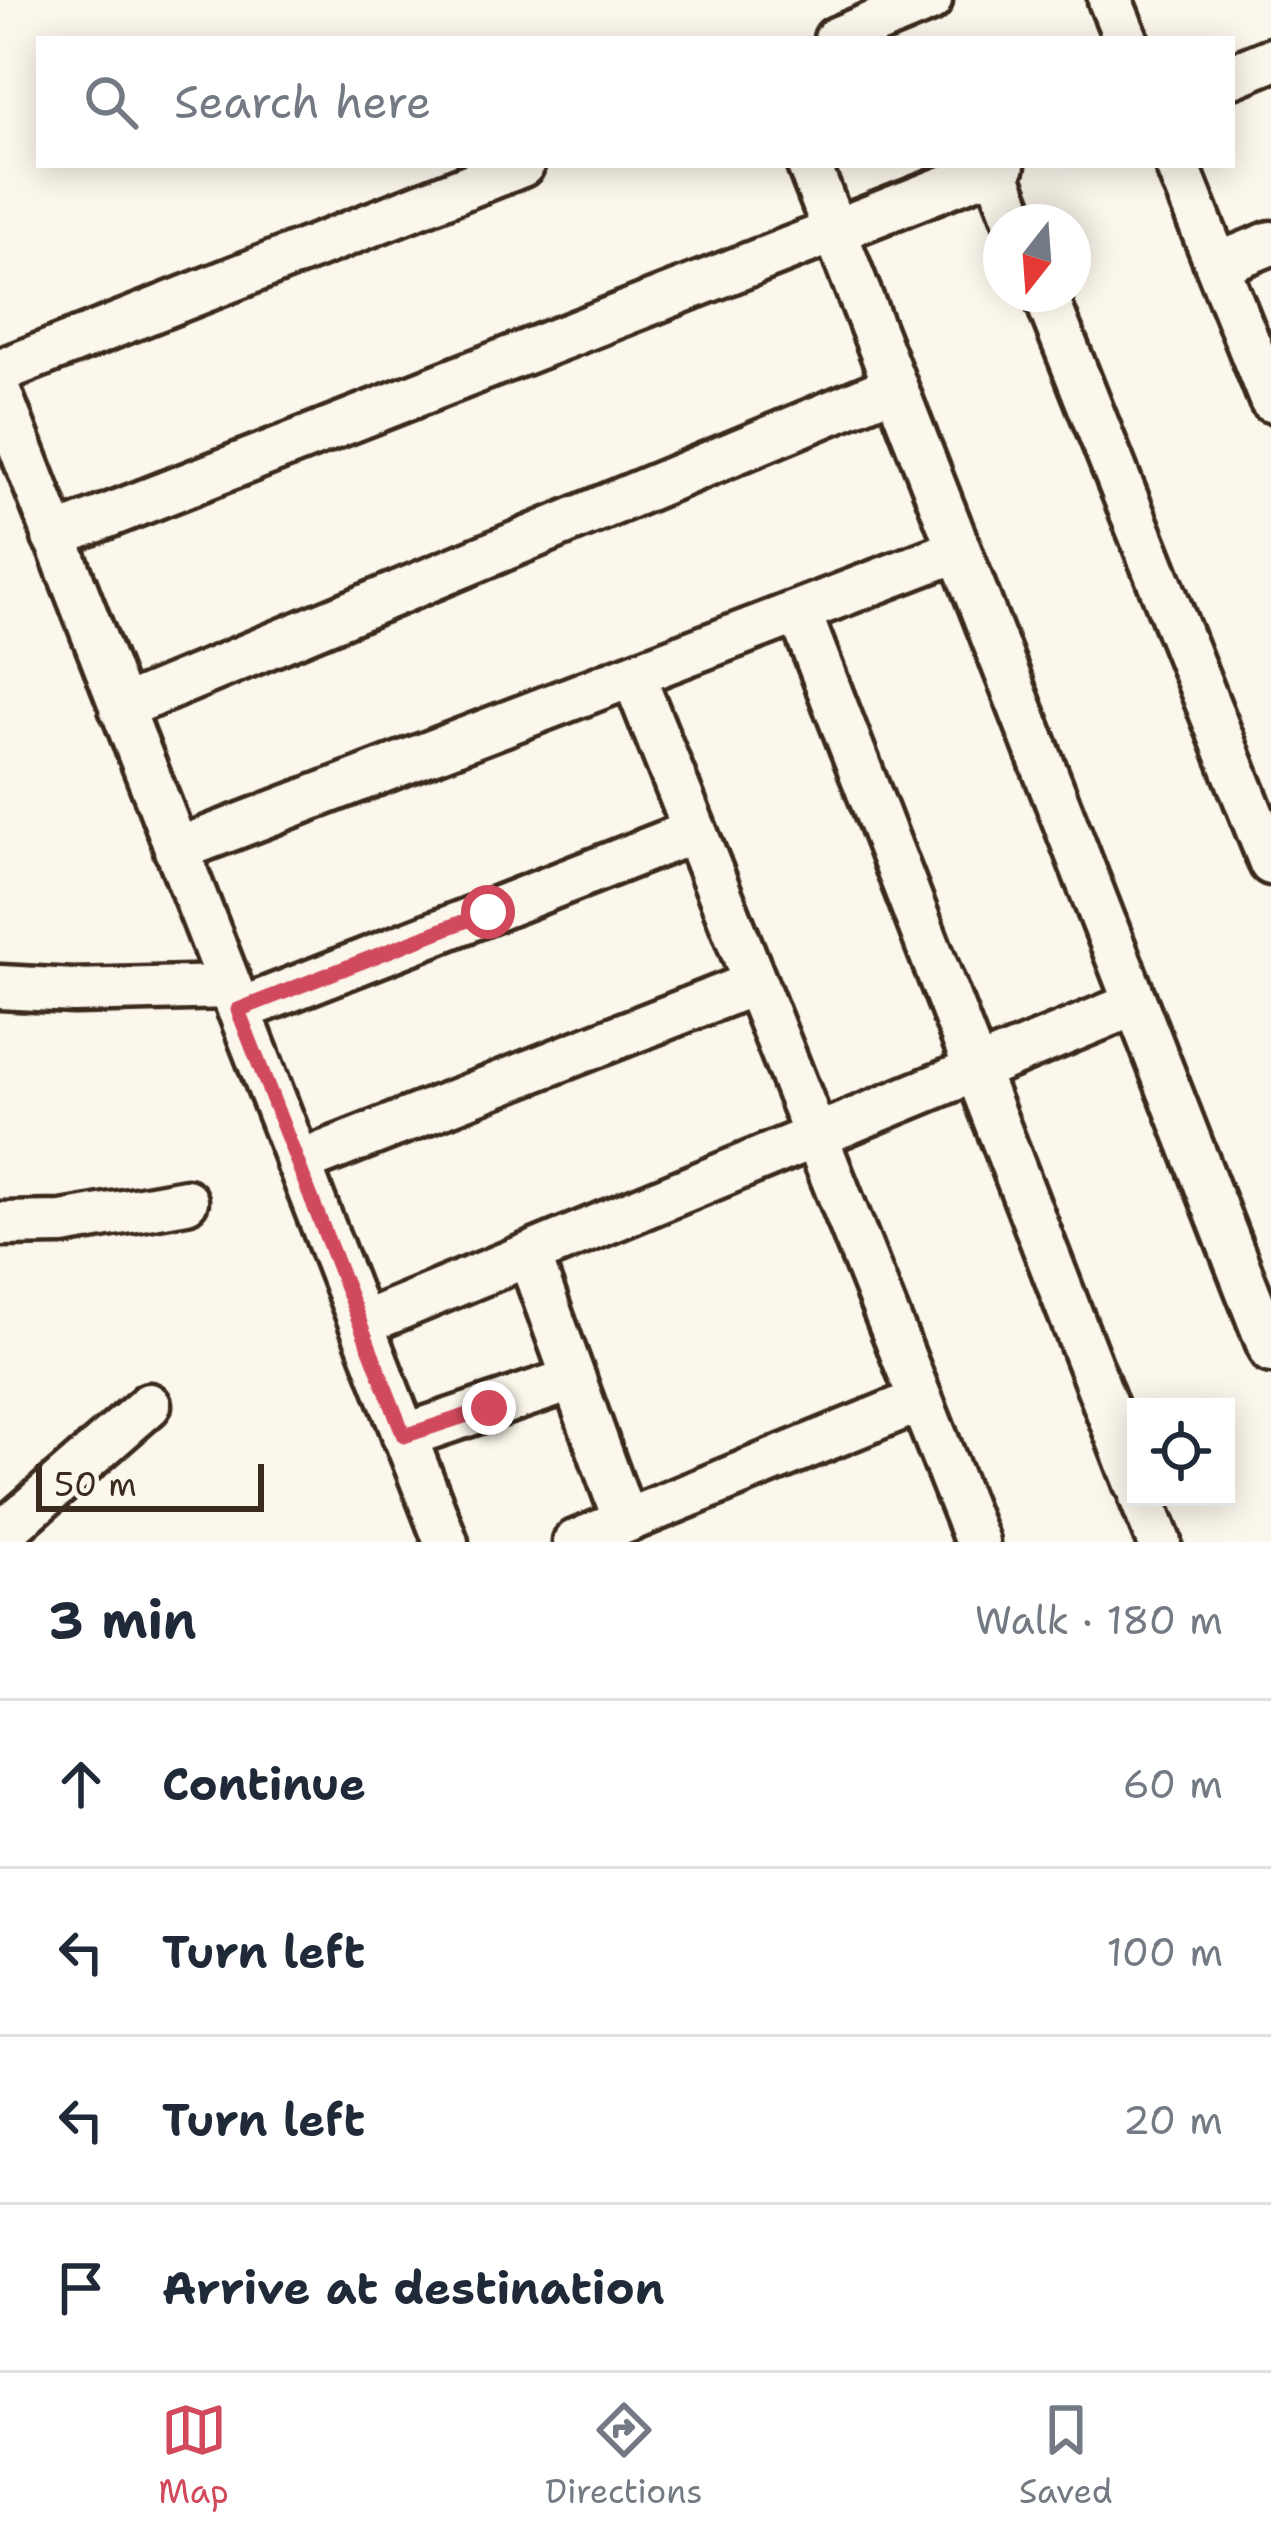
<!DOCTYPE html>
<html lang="en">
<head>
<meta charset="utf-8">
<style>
	:root { --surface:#fff; --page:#f6f6f7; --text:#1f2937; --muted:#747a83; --line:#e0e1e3; --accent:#d1495b }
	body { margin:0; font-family:"Shantell Sans",sans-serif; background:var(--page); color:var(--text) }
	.controls { position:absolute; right:36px; bottom:36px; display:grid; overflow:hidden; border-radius:0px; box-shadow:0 6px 30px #0003 }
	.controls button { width:108px; height:108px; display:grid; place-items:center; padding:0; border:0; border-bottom:3px solid var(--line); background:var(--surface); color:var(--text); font:60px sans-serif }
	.compass { position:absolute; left:983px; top:204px; width:108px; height:108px; border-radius:50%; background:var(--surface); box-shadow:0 6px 30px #0003; rotate:197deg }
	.scale { position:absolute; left:36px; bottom:30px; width:228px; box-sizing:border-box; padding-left:12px; border:6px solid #3b2a1e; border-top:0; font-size:33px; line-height:42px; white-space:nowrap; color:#3b2a1e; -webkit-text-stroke:9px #fbf7ec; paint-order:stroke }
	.stop { position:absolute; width:36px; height:36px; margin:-27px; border:9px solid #d1495b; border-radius:50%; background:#fff }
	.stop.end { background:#d1495b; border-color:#fff; box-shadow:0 3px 12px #0008 }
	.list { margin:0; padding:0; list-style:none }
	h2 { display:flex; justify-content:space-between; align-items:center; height:156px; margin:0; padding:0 48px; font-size:51px }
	h2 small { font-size:39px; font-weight:400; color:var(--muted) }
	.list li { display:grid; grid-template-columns:78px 1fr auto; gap:36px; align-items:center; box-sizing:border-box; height:168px; padding:0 48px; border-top:3px solid var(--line) }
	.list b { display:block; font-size:45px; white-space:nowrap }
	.list em { font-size:39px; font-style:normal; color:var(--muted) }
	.icon { flex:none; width:66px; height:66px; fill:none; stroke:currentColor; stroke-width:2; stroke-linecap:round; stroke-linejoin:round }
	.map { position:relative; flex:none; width:1271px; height:1542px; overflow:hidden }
	.search { position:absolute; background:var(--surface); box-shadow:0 6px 30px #0003; left:36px; right:36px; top:36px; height:132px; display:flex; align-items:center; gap:30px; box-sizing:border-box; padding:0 42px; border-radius:0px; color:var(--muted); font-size:45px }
	.sheet { height:828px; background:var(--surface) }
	nav { display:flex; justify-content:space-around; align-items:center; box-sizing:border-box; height:168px; border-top:3px solid var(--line); background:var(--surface); font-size:33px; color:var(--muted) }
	nav a { display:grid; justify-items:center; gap:6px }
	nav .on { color:var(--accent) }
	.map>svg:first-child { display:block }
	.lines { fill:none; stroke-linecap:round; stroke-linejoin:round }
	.minor-casing { stroke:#3b2a1e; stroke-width:51 }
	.minor { stroke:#fbf7ec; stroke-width:42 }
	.route { stroke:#d1495b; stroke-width:15 }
</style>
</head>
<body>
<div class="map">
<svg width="1271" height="1542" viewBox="0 0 1271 1542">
	<rect width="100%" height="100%" fill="#fbf7ec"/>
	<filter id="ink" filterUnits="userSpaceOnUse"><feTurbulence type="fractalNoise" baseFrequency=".00833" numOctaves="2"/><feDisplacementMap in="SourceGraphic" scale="24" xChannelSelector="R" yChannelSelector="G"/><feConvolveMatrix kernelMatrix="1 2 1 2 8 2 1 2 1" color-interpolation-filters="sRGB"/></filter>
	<g filter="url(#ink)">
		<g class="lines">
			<defs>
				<path id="minor" d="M1110,0L1126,39
					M836,39L930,0
					M1232,76L1271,60
					M809,165L1271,1351
					M1177,165L1271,400
					M995,168L1016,222
					M1217,265L1271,243
					M1045,294L1271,863
					M0,371L522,165
					M0,394L446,1542
					M54,537L1003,165
					M800,614L1136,1484
					M633,675L977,1542
					M121,708L895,386
					M176,850L959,550
					M0,987L74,991L229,987
					M239,1010L695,831
					M298,1163L755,983
					M0,1224L62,1223L186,1201
					M529,1255L625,1521
					M361,1324L1135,1004
					M404,1436L574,1379
					M1141,1497L1159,1542
					M0,1535L149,1405
					M575,1542L921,1400"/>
			</defs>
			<!-- minor casing -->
			<use href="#minor" class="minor-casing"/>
			<!-- minor -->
			<use href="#minor" class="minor"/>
		</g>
	</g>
	<g class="lines" filter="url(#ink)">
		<!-- route -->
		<path class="route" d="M488,912L238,1010L404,1436L489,1408"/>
	</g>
</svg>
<div class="controls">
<button><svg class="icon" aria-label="locate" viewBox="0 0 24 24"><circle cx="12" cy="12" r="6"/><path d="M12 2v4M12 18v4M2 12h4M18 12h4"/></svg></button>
</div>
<svg class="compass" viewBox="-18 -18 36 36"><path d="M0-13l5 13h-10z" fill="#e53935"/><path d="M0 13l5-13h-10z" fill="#747a83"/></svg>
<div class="scale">50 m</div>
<div class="stop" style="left:488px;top:912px"></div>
<div class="stop end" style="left:489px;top:1408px"></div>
<div class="search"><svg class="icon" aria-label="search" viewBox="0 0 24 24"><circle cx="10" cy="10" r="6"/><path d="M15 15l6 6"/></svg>Search here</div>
</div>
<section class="sheet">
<h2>3 min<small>Walk · 180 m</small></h2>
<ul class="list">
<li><svg class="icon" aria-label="ahead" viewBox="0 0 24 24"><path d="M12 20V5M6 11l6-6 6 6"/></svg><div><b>Continue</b></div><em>60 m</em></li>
<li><svg class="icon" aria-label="left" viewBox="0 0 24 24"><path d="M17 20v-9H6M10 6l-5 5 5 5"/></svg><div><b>Turn left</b></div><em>100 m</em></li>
<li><svg class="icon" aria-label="left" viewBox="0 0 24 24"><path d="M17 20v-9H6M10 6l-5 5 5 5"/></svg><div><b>Turn left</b></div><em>20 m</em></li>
<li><svg class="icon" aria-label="arrive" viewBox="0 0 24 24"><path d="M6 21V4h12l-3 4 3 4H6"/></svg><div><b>Arrive at destination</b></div></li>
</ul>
</section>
<nav>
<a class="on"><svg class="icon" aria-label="map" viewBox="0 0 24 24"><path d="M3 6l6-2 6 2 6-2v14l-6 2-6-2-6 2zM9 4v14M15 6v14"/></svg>Map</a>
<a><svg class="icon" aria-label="directions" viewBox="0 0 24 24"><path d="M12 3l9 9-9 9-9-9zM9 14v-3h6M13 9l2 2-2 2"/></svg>Directions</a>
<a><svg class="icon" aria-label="saved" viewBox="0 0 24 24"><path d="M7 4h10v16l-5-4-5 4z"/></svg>Saved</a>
</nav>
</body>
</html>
